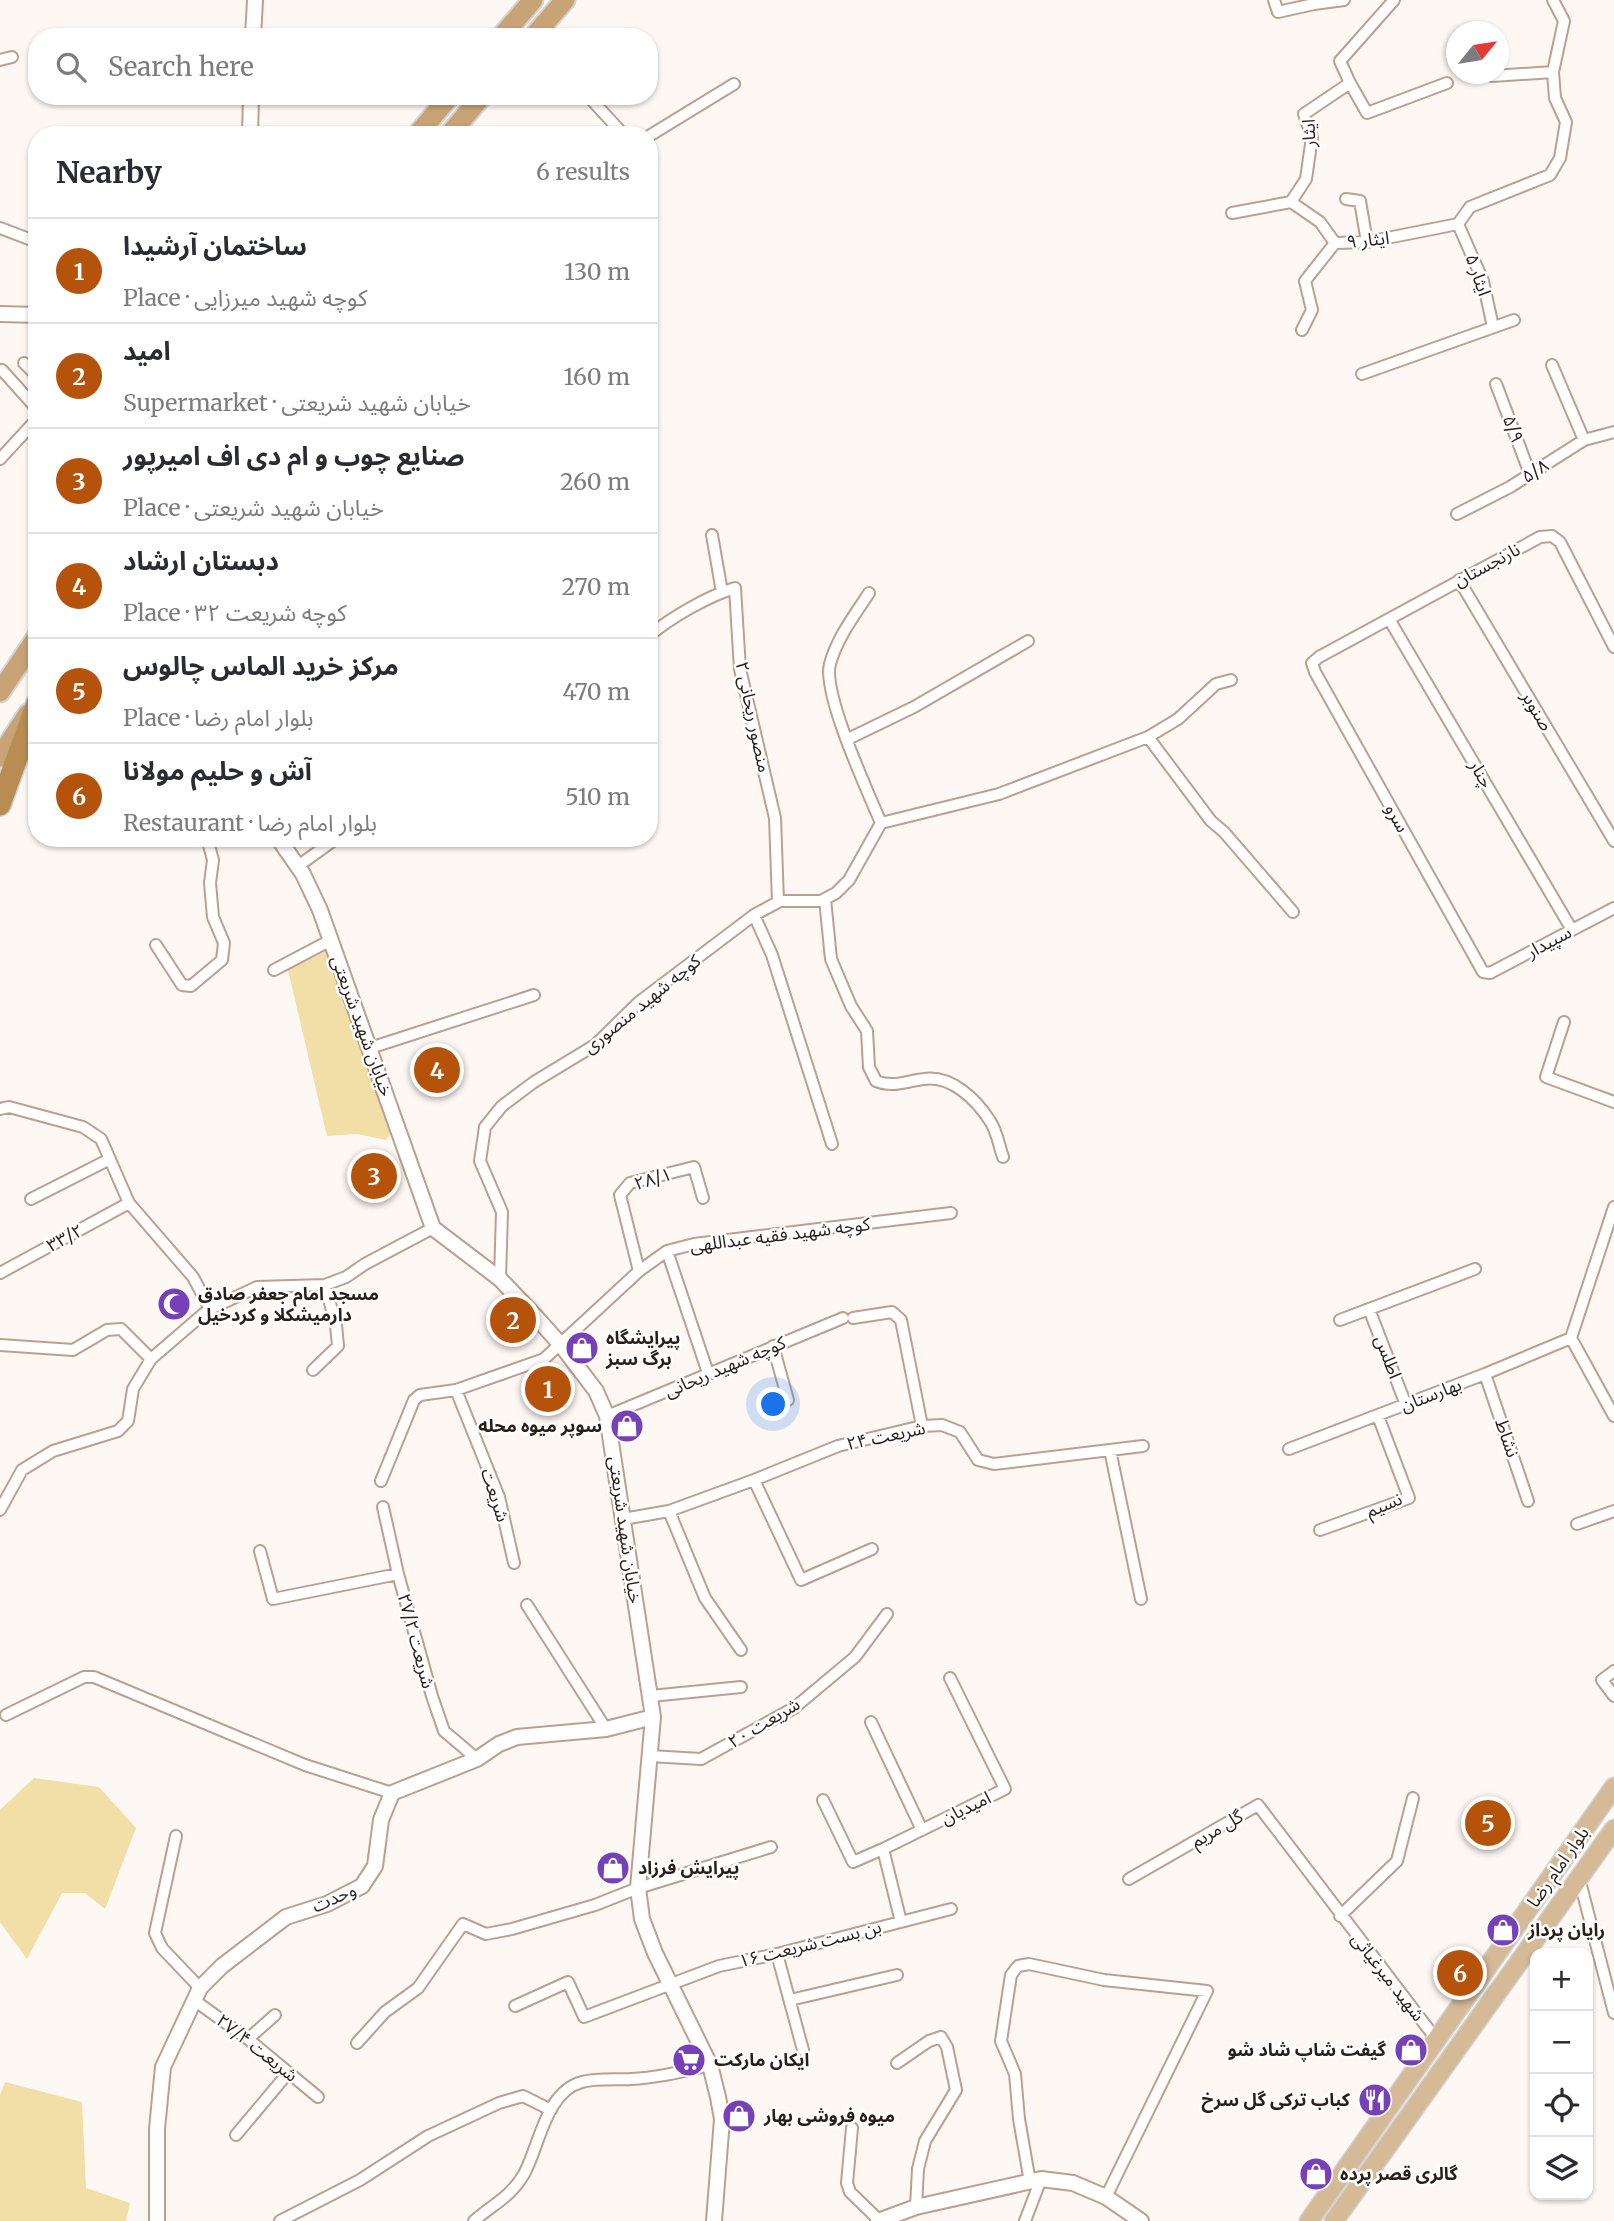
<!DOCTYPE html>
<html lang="en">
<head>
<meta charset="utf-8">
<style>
	:root { --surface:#fff; --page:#f7f7f7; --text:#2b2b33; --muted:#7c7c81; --line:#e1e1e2; --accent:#b45309 }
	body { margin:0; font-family:Merriweather,"Noto Sans Arabic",serif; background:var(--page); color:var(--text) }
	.controls { position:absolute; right:21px; bottom:21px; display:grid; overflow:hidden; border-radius:14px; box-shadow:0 2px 5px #0004 }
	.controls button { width:63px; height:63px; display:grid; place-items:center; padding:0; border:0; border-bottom:2px solid var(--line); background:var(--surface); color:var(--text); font:35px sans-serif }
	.compass { position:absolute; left:1446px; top:21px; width:63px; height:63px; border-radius:50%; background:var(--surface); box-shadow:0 2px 5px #0004; rotate:60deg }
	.you { position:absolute; left:774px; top:1405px; width:24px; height:24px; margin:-18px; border:5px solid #fff; border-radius:50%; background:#1a73e8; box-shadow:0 0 0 10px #1a73e833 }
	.badge { display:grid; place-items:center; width:46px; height:46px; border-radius:50%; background:var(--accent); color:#fff; font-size:23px; font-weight:700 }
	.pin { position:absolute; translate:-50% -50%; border:4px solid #fff; box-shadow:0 2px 7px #0006 }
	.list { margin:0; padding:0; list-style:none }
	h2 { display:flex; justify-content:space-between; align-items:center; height:91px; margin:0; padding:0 28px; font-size:30px }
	h2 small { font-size:23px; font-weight:400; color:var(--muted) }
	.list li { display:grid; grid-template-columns:46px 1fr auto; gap:21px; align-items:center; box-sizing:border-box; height:105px; padding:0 28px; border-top:2px solid var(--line) }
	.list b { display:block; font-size:26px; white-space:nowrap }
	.list p { margin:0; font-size:23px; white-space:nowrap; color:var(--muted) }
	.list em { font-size:23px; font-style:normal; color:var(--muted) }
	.icon { flex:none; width:38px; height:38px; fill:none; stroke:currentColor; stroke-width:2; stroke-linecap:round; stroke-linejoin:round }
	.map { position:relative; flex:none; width:1614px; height:2221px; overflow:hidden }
	.search { position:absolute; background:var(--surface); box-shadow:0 2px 5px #0004; left:28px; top:28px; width:630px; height:77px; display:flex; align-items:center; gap:18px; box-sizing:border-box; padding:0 24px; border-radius:28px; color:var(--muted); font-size:26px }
	.panel { position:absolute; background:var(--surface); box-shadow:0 2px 5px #0004; left:28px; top:126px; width:630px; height:721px; border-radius:28px }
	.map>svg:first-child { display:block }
	.green { fill:#f1dfa7 }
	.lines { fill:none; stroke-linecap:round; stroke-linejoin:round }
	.minor-casing { stroke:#be9f8f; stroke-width:14 }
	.tertiary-casing { stroke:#be9f8f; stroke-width:18 }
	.primary-casing { stroke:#d4d2d1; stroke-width:21 }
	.trunk-casing { stroke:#d4d2d1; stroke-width:23 }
	.motorway-casing { stroke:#d4d2d1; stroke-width:24 }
	.minor { stroke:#fff; stroke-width:10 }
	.tertiary { stroke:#fff; stroke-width:14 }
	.primary { stroke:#d5ba98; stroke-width:18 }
	.trunk { stroke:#c7a376; stroke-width:19 }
	.motorway { stroke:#b98c54; stroke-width:21 }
	.labels { text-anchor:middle; stroke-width:5; stroke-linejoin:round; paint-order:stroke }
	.street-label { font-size:18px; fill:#2a1f18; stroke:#fff }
	.poi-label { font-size:18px; font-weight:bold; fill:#2a1f18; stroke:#fff; text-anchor:start }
</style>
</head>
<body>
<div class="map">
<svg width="1614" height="2221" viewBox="0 0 1614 2221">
	<rect width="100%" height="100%" fill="#fef8f4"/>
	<!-- green -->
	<path class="green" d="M330,949L392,1132L386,1140L357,1134L327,1136L288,970Z
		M34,1778L99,1787L136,1828L105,1909L85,1893H62L27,1959L0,1922V1810Z
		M5,2082L82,2102L86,2188L130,2203L126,2221H0V2095Z"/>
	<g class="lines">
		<defs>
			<path id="minor" d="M1274,0L1278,12L1314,4L1344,0
				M0,60L12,57
				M1492,76L1553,72
				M1350,83L1367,113L1447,83
				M588,96L624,135
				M649,136L734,84
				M1346,199L1360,201L1367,242
				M1232,213L1291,202
				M1458,224L1470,207L1550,175L1560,158L1566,122L1555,98L1553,72L1564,21L1553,0
				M1458,224L1483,281L1493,327
				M0,228L37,242
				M1335,243L1320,222L1291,202L1306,179L1312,137L1304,114L1350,83L1340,61L1394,0
				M1302,330L1312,310L1305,281L1335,243L1367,242L1458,224
				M24,363L37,376
				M1552,365L1584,440
				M2,370L37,409
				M1362,374L1514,320
				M1496,384L1530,474
				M0,459L37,419
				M1457,514L1510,487L1584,440L1614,432
				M712,535L722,592
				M1459,580L1614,841
				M869,593C854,616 837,638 830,664C822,693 868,792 881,823
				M1389,619L1572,930
				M649,636C670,618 708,596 735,588L740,669L775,818L778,902
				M1614,647L1560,542L1552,536L1540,537L1319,657L1312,663L1315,672L1483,972L1490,973L1614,908
				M1148,737L1211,821L1224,832L1293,912
				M848,739L914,707L1028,641
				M881,823L999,794L1148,737L1178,719L1216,684L1231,680
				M298,866L337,838
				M825,899L831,959L851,1006L867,1031L869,1067L876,1081C893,1088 906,1081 924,1079C951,1075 976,1099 990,1121C997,1131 999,1146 1003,1157
				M754,915L772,955L832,1144
				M156,945L182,985L191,986L222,960L224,943L213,917L210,883L213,860L207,838
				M274,970L331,940
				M1564,1022L1546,1077L1614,1102
				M370,1048L534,995
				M0,1109L9,1107L83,1127L101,1139L129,1203L193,1277L210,1309
				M31,1199L110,1159
				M667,1251L708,1373
				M639,1271L620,1195L630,1183L694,1167L703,1198
				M0,1273L129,1203
				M500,1279L502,1212L480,1161L485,1127L502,1106L534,1082L595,1045L639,1002L754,915L780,901H821L836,893L849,880L881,823
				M1369,1309L1406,1405
				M853,1318L892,1312L901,1320L922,1426
				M1340,1320L1475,1269
				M1571,1338L1614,1207
				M1571,1338L1614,1416
				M0,1345L73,1350L107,1330L121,1329L151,1359
				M773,1346L788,1400
				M313,1370L338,1346L336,1325L325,1285
				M1485,1374L1528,1501
				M456,1390L499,1497L514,1563
				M607,1416L843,1318
				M1289,1449L1485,1374L1571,1338
				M1110,1450L1141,1599
				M754,1480L801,1580L872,1549
				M381,1481L414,1400L420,1395L456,1390L544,1359L639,1271L667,1251L694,1244L951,1213
				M383,1507L398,1574L432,1696L444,1731L477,1759
				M0,1510L22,1470L53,1451L118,1431L128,1421L133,1389L151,1359L208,1310L257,1287L325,1285L346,1277L365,1264L433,1228
				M669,1511L705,1598L741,1650
				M623,1519L669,1511L754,1480L838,1446L922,1426L942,1425L960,1432L978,1460L994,1464L1143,1446
				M1577,1524L1614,1511
				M1320,1530L1409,1498L1378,1416
				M260,1551L273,1599L398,1574
				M527,1605L606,1729
				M1614,1671L1602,1680L1614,1696
				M651,1696L741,1687
				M6,1715L84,1677H94L305,1765L392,1793
				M871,1722L922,1830
				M650,1756L701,1759L794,1708L855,1657L887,1614
				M823,1800L853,1862L883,1849
				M176,1836L155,1933L162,1948L200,1988
				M1579,1878L1614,2013
				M1129,1879L1258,1805L1436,2039
				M1340,1916L1397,1861L1413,1798
				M901,1922L883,1849L1005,1789L950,1678
				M777,1954L803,2050
				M194,2000L248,2039L318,2097
				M790,2000L897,1975
				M515,2006L568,1982L584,2017L719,1966L777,1954L951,1909
				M248,2039L275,2015
				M357,2043L385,2012L418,1988L463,1924L486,1934L512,1929L595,1905L638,1888L771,1847
				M897,2063L929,2041L941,2037L947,2047L956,2090L925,2141L918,2169L916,2207
				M852,2128L847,2183L850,2192L879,2220
				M236,2135L288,2073
				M1030,2182L1019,2119L1015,2074L1001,2041L1011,1975L1018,1966L1029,1964L1104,1980L1207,1991L1106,2197
				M280,2221L360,2180L428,2136L499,2103L523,2096L551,2110
				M474,2221C493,2204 510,2198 524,2174C540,2145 545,2092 582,2082C597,2078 616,2080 631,2079C658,2078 684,2071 710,2065
				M1025,2221L1041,2179"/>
			<path id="tertiary" d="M253,37L255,0
				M250,135L251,96
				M0,314L37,315
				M278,838L303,874L320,910L433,1228L500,1279L536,1317L561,1345L596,1391L607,1416L653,1717L638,1888L642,1919L655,1953L710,2065L718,2097L722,2119L714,2221
				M157,2221V2129L163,2067L200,1988L222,1966L286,1917L327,1904L362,1886L375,1866L381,1820L392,1793L477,1759L499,1744L517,1737L606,1729L653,1717
				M878,2221L916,2207L1041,2179L1073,2183L1106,2197L1141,2221"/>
			<path id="primary" d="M1309,2221L1614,1787
				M1334,2221L1614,1829"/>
			<path id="trunk" d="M501,37L533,0
				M533,37L565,0
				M417,135L450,96
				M449,135L482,96
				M0,692L37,637
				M0,757L28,714"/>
			<path id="motorway" d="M0,805L37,703"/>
		</defs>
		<!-- minor casing -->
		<use href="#minor" class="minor-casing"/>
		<!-- tertiary casing -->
		<use href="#tertiary" class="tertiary-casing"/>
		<!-- primary casing -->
		<use href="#primary" class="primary-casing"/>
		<!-- trunk casing -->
		<use href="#trunk" class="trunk-casing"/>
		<!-- motorway casing -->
		<use href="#motorway" class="motorway-casing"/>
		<!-- minor -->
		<use href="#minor" class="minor"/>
		<!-- tertiary -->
		<use href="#tertiary" class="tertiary"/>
		<!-- primary -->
		<use href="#primary" class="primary"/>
		<!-- trunk -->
		<use href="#trunk" class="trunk"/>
		<!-- motorway -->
		<use href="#motorway" class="motorway"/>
	</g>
	<!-- icons -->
	<defs>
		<symbol id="mosque-disc" viewBox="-11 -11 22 22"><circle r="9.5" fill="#7640b7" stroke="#fff"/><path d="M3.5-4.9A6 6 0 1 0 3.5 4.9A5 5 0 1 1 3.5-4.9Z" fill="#fff"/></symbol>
		<symbol id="shop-disc" viewBox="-11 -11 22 22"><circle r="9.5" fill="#7640b7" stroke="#fff"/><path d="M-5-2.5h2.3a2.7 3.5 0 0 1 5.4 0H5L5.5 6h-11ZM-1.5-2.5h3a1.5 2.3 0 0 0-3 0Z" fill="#fff"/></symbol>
		<symbol id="supermarket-disc" viewBox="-11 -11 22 22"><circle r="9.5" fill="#7640b7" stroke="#fff"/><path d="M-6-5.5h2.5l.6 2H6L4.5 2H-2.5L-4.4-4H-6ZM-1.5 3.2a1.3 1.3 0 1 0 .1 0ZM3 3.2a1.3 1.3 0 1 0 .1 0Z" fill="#fff"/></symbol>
		<symbol id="restaurant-disc" viewBox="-11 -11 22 22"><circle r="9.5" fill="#7640b7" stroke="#fff"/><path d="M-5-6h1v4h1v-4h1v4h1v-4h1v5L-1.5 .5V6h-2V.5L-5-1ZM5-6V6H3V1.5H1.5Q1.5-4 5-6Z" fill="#fff"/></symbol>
	</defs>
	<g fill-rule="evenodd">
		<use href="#mosque-disc" x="155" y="1285" width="38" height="38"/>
		<use href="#shop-disc" x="563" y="1329" width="38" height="38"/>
		<use href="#shop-disc" x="608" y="1407" width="38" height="38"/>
		<use href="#shop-disc" x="594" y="1849" width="38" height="38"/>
		<use href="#shop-disc" x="1484" y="1911" width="38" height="38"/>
		<use href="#shop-disc" x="1392" y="2031" width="38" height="38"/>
		<use href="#supermarket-disc" x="670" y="2041" width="38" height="38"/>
		<use href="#restaurant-disc" x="1356" y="2081" width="38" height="38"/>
		<use href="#shop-disc" x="720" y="2097" width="38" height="38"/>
		<use href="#shop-disc" x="1297" y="2155" width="38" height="38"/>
	</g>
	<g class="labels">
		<!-- street labels -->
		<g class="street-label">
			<text transform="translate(1309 133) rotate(-92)" y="6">ایثار</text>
			<text transform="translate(1368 240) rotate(-6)" y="6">ایثار ۹</text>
			<text transform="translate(1478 275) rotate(71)" y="6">ایثار ۵</text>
			<text transform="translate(1513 429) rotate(69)" y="6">۵/۹</text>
			<text transform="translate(1535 471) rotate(-32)" y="6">۵/۸</text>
			<text transform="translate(1487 565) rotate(-28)" y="6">نارنجستان</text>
			<text transform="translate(1537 711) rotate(59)" y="6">صنوبر</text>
			<text transform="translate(753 717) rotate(78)" y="6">منصور ریحانی ۲</text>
			<text transform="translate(1481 774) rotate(60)" y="6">چنار</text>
			<text transform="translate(1397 818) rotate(61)" y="6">سرو</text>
			<text transform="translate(1549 942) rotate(-28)" y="6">سپیدار</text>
			<text transform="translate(642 1004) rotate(-39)" y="6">کوچه شهید منصوری</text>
			<text transform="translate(362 1026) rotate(70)" y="6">خیابان شهید شریعتی</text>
			<text transform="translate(653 1179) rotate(-17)" y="6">۲۸/۱</text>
			<text transform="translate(780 1235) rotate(-7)" y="6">کوچه شهید فقیه عبداللهی</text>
			<text transform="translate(65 1238) rotate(-28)" y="6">۳۳/۲</text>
			<text transform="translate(1388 1357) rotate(69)" y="6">اطلس</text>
			<text transform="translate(725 1367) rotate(-23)" y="6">کوچه شهید ریحانی</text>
			<text transform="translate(1431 1395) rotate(-21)" y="6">بهارستان</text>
			<text transform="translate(886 1436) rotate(-12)" y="6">شریعت ۲۴</text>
			<text transform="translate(1507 1438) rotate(71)" y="6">نشاط</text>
			<text transform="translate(495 1495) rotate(72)" y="6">شریعت</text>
			<text transform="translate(1384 1505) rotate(-23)" y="6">نسیم</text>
			<text transform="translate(625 1530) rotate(82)" y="6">خیابان شهید شریعتی</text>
			<text transform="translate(416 1641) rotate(75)" y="6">شریعت ۲۷/۲</text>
			<text transform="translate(764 1723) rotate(-31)" y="6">شریعت ۲۰</text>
			<text transform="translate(966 1808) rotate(-26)" y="6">امیدیان</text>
			<text transform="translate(1217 1829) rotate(-30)" y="6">گل مریم</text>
			<text transform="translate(1558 1867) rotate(-55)" y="6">بلوار امام رضا</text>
			<text transform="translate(334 1898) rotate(-24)" y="6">وحدت</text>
			<text transform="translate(810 1944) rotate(-14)" y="6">بن بست شریعت ۱۶</text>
			<text transform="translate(1388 1977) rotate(52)" y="6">شهید میرغیاثی</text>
			<text transform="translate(257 2048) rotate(38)" y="6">شریعت ۲۷/۴</text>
		</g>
		<!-- poi labels -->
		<g class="poi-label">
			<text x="198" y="1300">مسجد امام جعفر صادق<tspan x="198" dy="21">دارمیشکلا و کردخیل</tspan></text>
			<text x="606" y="1344">پیرایشگاه<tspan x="606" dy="21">برگ سبز</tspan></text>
			<text x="602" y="1432" text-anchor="end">سوپر میوه محله</text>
			<text x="638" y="1874">پیرایش فرزاد</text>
			<text x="1528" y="1936">رایان پرداز</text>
			<text x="1386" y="2056" text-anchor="end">گیفت شاپ شاد شو</text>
			<text x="714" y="2066">ایکان مارکت</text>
			<text x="1350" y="2106" text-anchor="end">کباب ترکی گل سرخ</text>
			<text x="764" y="2122">میوه فروشی بهار</text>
			<text x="1340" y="2180">گالری قصر پرده</text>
		</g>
	</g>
</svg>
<div class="controls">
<button>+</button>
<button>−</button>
<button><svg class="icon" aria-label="locate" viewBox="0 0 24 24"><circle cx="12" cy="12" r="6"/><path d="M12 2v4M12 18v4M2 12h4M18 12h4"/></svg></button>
<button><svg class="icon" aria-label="layers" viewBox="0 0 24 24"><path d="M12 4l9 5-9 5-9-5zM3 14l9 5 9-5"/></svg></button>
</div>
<svg class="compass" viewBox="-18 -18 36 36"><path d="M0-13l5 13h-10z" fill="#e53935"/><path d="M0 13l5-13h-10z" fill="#7c7c81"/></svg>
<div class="you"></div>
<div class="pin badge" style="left:548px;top:1389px">1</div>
<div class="pin badge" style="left:513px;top:1320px">2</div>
<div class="pin badge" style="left:374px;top:1176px">3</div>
<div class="pin badge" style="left:437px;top:1070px">4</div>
<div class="pin badge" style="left:1488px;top:1823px">5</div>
<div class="pin badge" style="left:1460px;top:1973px">6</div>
<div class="search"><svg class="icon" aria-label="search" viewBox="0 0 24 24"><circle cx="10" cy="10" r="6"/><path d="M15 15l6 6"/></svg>Search here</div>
<section class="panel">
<h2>Nearby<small>6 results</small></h2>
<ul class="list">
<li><span class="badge">1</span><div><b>ساختمان آرشیدا</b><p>Place · کوچه شهید میرزایی</p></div><em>130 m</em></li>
<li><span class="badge">2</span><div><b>امید</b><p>Supermarket · خیابان شهید شریعتی</p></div><em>160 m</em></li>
<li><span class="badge">3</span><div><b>صنایع چوب و ام دی اف امیرپور</b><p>Place · خیابان شهید شریعتی</p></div><em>260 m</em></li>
<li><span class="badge">4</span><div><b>دبستان ارشاد</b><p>Place · کوچه شریعت ۳۲</p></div><em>270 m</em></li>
<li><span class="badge">5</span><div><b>مرکز خرید الماس چالوس</b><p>Place · بلوار امام رضا</p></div><em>470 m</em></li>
<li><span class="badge">6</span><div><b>آش و حلیم مولانا</b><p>Restaurant · بلوار امام رضا</p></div><em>510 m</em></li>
</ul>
</section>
</div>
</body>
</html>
